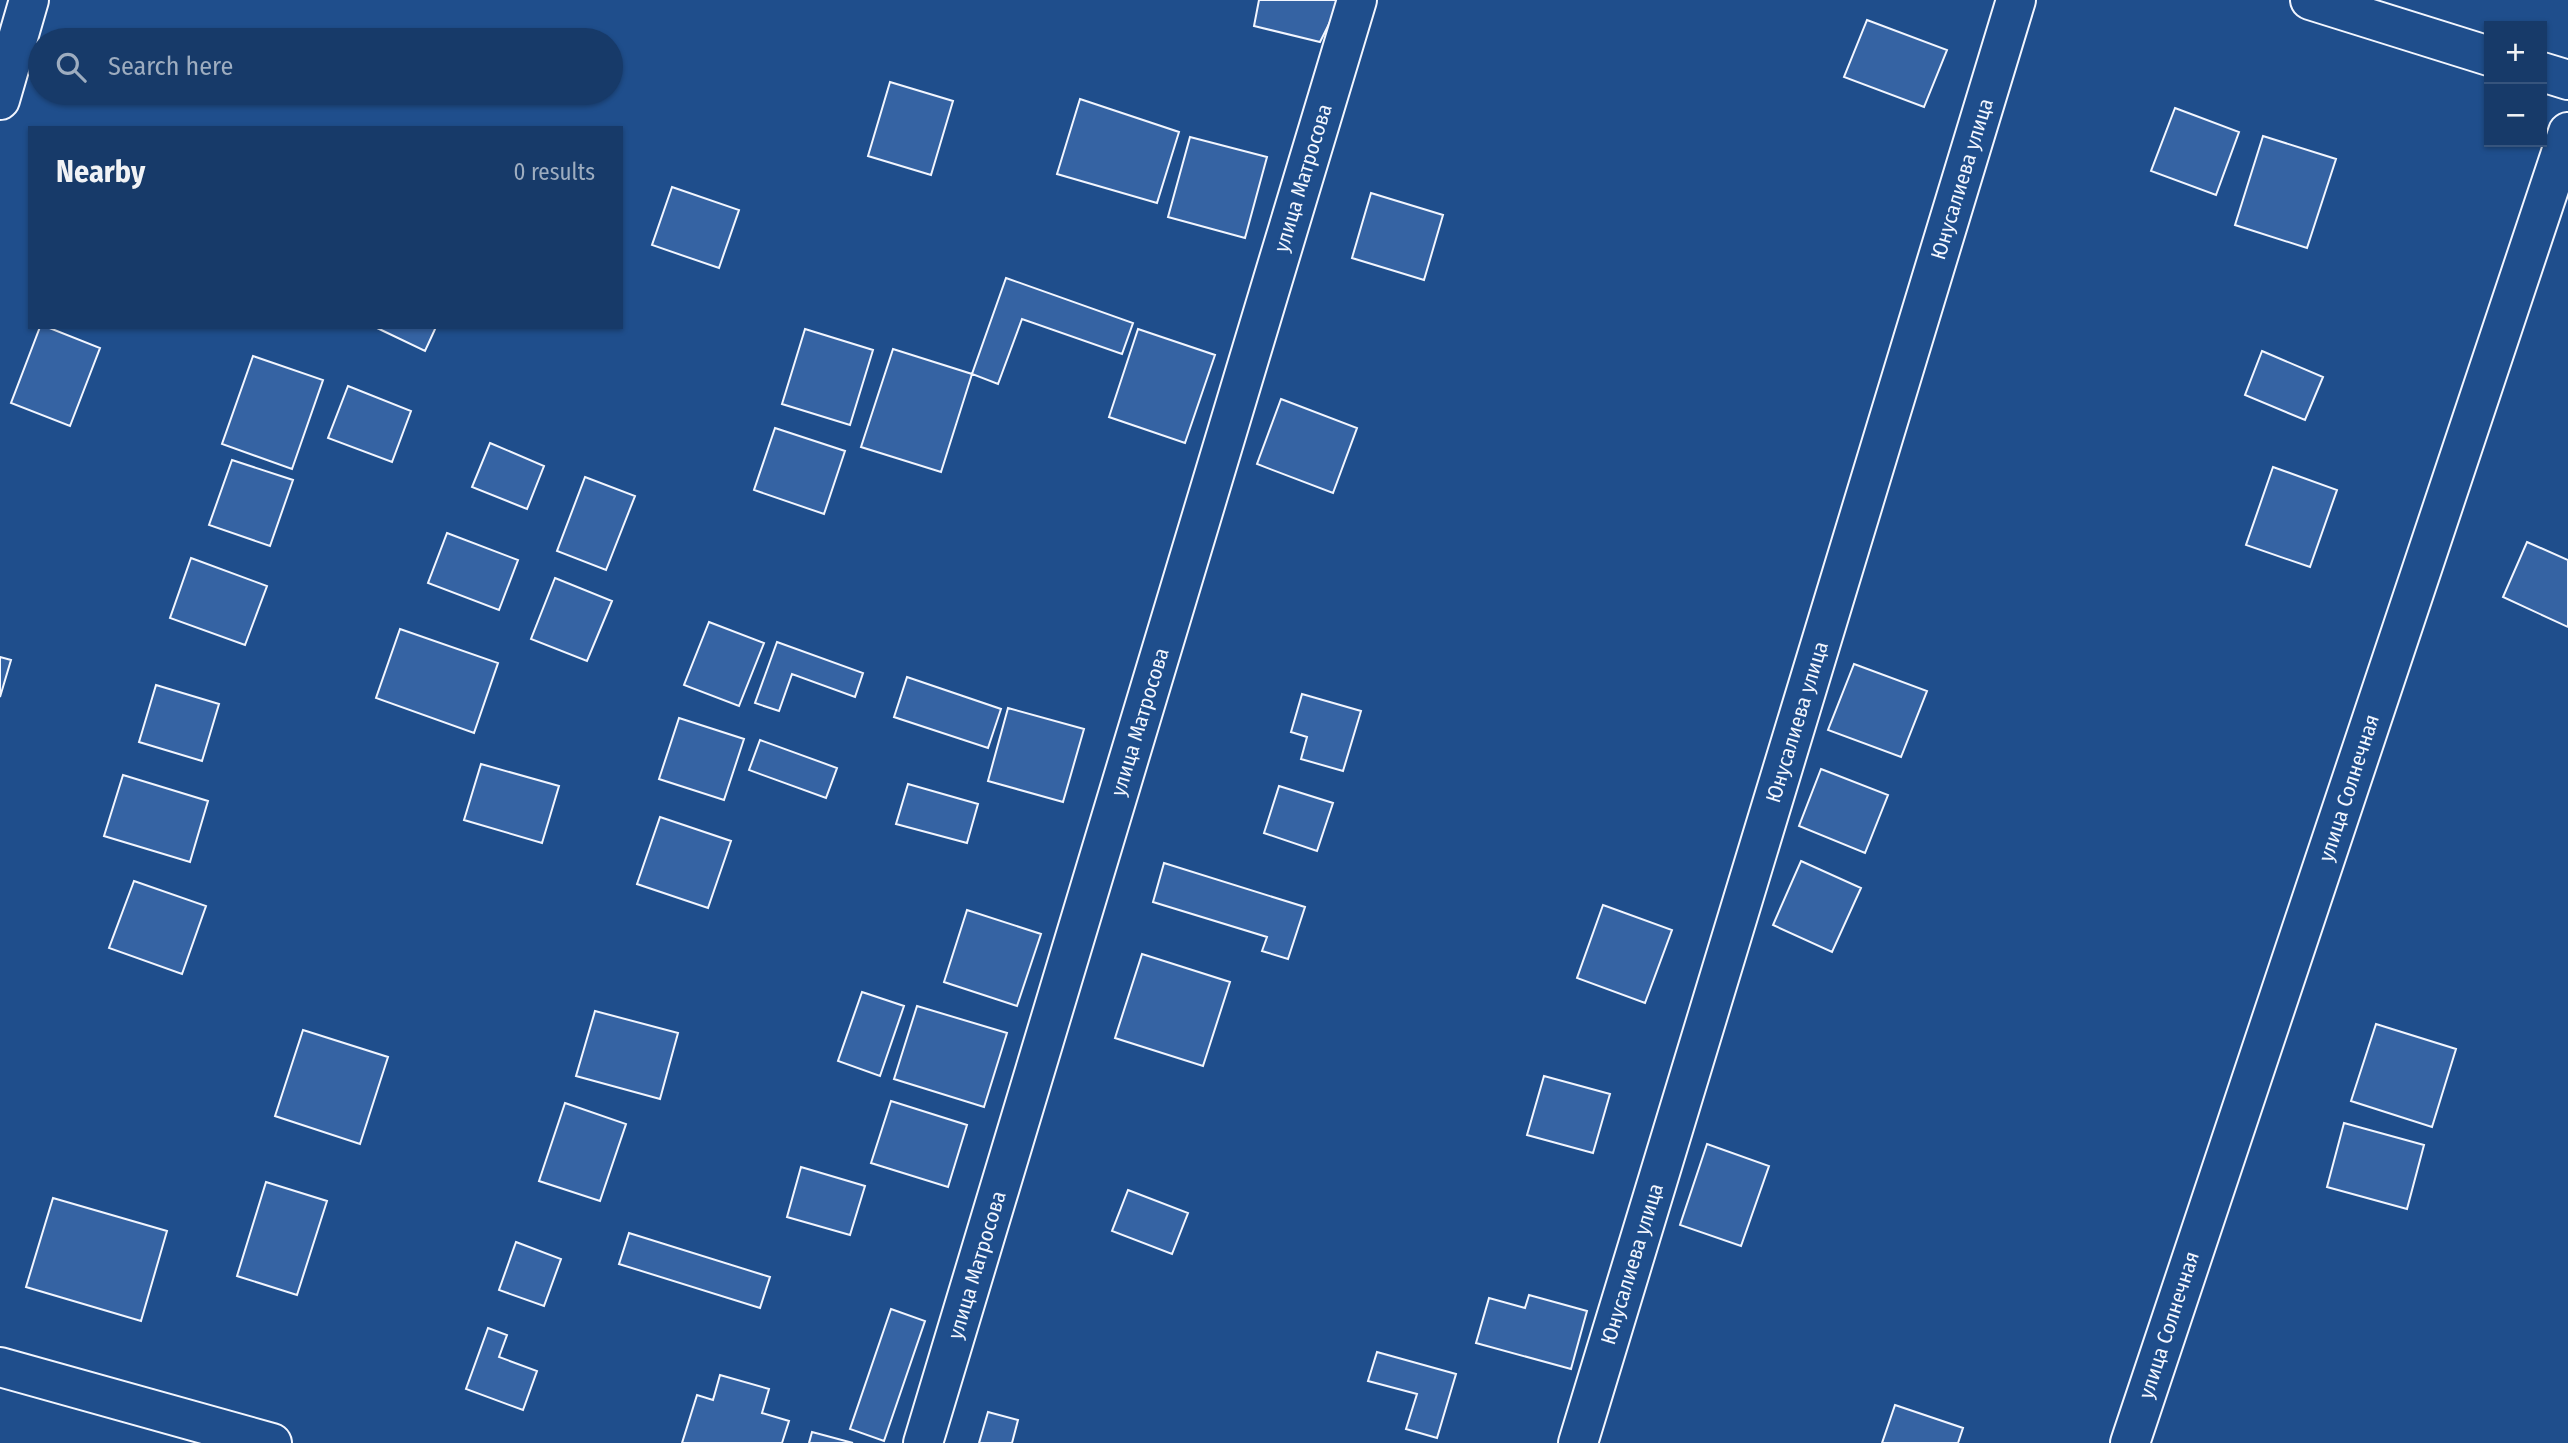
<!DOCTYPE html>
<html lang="en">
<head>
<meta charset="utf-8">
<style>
	:root { --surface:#173a69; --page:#244571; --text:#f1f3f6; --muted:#9eadc0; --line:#36547d }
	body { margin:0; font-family:"Fira Sans Condensed",sans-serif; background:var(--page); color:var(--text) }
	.controls { position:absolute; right:21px; top:21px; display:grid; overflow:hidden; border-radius:0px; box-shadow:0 2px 5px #0004 }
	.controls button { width:63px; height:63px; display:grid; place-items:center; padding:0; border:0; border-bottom:2px solid var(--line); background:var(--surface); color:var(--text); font:35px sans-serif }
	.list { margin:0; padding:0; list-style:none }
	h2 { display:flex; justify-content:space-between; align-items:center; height:91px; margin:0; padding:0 28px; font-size:30px }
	h2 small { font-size:23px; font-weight:400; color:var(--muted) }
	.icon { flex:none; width:38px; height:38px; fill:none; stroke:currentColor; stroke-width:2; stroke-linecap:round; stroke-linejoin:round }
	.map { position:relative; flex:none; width:2568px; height:1443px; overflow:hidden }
	.search { position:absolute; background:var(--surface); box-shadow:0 2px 5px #0004; left:28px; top:28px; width:595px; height:77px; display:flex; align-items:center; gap:18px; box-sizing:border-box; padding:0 24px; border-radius:38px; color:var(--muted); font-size:26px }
	.panel { position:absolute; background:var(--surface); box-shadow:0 2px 5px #0004; left:28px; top:126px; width:595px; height:203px; border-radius:0px }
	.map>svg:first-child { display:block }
	.building { fill:#3563a3; stroke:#f2f6ff; stroke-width:2 }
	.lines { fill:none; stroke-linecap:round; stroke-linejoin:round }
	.minor-casing { stroke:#f2f6ff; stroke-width:42 }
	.tertiary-casing { stroke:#f2f6ff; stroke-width:42 }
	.minor { stroke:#1f4e8c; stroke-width:38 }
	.tertiary { stroke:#1f4e8c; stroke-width:38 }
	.labels { text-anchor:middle; stroke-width:5; stroke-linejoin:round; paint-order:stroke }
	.street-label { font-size:21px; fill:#f2f6ff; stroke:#1f4e8c }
</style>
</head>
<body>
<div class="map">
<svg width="2568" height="1443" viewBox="0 0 2568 1443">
	<rect width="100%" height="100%" fill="#1f4e8c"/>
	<!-- building -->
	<path class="building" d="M1259,0H1341L1320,42L1254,26Z
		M1867,20L1947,50L1924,107L1844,77Z
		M890,82L953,101L931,175L868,156Z
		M1080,99L1179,132L1157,203L1057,174Z
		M2175,108L2239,132L2216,195L2151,171Z
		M2263,136L2336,159L2307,248L2235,225Z
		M1190,137L1267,157L1245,238L1168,217Z
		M672,187L739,210L719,268L652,245Z
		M1371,193L1443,215L1424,280L1352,258Z
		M1006,278L1133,323L1122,354L1022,319L998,384L972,374Z
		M40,327H47L100,348L70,426L11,403Z
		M375,327H436L425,351Z
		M805,329L873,350L850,425L782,404Z
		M1138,329L1215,355L1185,443L1109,417Z
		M893,349L972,374L941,472L861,447Z
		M2262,351L2323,377L2305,420L2245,395Z
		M253,356L323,380L292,469L222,444Z
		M348,386L411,411L392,462L328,438Z
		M1281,399L1357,428L1333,493L1257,464Z
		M775,428L845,451L824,514L754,490Z
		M490,443L544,466L527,509L472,487Z
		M232,460L293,480L270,546L209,525Z
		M2273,467L2337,490L2310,567L2246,545Z
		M585,477L635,496L606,570L557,551Z
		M447,533L518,560L499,610L428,583Z
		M2527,542L2568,560V627L2503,597Z
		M191,558L267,586L245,645L170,618Z
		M555,578L612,601L587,661L531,639Z
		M709,622L764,643L739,706L684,685Z
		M400,629L498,663L474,733L376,698Z
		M777,642L863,673L855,697L792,674L779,711L755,703Z
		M0,657L11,660L0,697Z
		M1854,664L1927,691L1901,757L1828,730Z
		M907,677L1001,709L988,748L894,717Z
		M156,685L219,704L202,761L139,742Z
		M1302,694L1361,711L1343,771L1301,759L1307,737L1291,732Z
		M1008,708L1084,729L1063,802L988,781Z
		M679,718L744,739L724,800L659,779Z
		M760,740L837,768L826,798L749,770Z
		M481,764L559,786L542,843L464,820Z
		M1821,769L1888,795L1865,853L1799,826Z
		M123,775L208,801L190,862L104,836Z
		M908,784L978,804L967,843L896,824Z
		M1279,786L1333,803L1317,851L1264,833Z
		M660,817L731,841L708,908L637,884Z
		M1801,861L1861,888L1832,952L1773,925Z
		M1164,863L1305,907L1288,959L1262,951L1267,937L1153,902Z
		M134,881L206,906L182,974L109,948Z
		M1603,905L1672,930L1645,1003L1577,978Z
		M967,910L1041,934L1017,1006L944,982Z
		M1142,954L1230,982L1203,1066L1115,1038Z
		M862,992L904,1006L880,1076L838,1061Z
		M917,1006L1007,1033L984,1107L894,1079Z
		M595,1011L678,1033L660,1099L576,1076Z
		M2376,1024L2456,1049L2432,1127L2351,1101Z
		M303,1030L388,1057L360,1144L275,1116Z
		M1544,1076L1610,1094L1593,1153L1527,1135Z
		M891,1101L967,1125L948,1187L871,1163Z
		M565,1103L626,1124L600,1201L539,1181Z
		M2344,1123L2424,1145L2407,1209L2327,1187Z
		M1707,1144L1769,1166L1741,1246L1680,1225Z
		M801,1167L865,1186L850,1235L787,1217Z
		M266,1182L327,1201L297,1295L237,1276Z
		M1128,1190L1188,1213L1172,1254L1112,1231Z
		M53,1198L167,1231L141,1321L26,1287Z
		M629,1233L770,1277L760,1308L619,1264Z
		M516,1242L561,1259L544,1306L499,1290Z
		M1529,1295L1587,1311L1571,1369L1476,1343L1489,1298L1525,1308Z
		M891,1309L925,1321L884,1441L850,1429Z
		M488,1328L507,1335L499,1357L537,1371L523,1410L466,1389Z
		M1377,1352L1456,1374L1437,1438L1406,1429L1417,1394L1368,1381Z
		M720,1375L769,1389L762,1413L789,1421L782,1443H682L697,1395L713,1400Z
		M1895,1405L1963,1428L1958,1443H1882Z
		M988,1412L1018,1420L1012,1443H979Z
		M812,1432L853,1443H809Z"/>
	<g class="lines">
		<defs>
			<path id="minor" d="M0,100L29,0
				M0,1367L272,1443
				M923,1443L1357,0
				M1578,1443L2016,0
				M2130,1443L2568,132"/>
			<path id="tertiary" d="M2310,0L2489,56
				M2542,72L2568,80"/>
		</defs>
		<!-- minor casing -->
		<use href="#minor" class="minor-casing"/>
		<!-- tertiary casing -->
		<use href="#tertiary" class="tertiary-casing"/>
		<!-- minor -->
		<use href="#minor" class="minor"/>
		<!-- tertiary -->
		<use href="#tertiary" class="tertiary"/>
	</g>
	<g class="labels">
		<!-- street labels -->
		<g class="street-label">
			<text transform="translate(1303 178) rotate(-73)" y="7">улица Матросова</text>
			<text transform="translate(1962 179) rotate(-73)" y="7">Юнусалиева улица</text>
			<text transform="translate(1140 722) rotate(-73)" y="7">улица Матросова</text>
			<text transform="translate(1797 722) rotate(-73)" y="7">Юнусалиева улица</text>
			<text transform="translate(2349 788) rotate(-72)" y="7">улица Солнечная</text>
			<text transform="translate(1632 1264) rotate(-73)" y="7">Юнусалиева улица</text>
			<text transform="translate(977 1265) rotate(-73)" y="7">улица Матросова</text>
			<text transform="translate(2169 1325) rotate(-72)" y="7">улица Солнечная</text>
		</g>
	</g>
</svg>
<div class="controls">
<button>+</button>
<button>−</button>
</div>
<div class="search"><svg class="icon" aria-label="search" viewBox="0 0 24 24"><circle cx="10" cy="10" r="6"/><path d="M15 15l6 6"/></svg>Search here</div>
<section class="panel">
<h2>Nearby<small>0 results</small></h2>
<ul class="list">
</ul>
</section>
</div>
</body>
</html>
